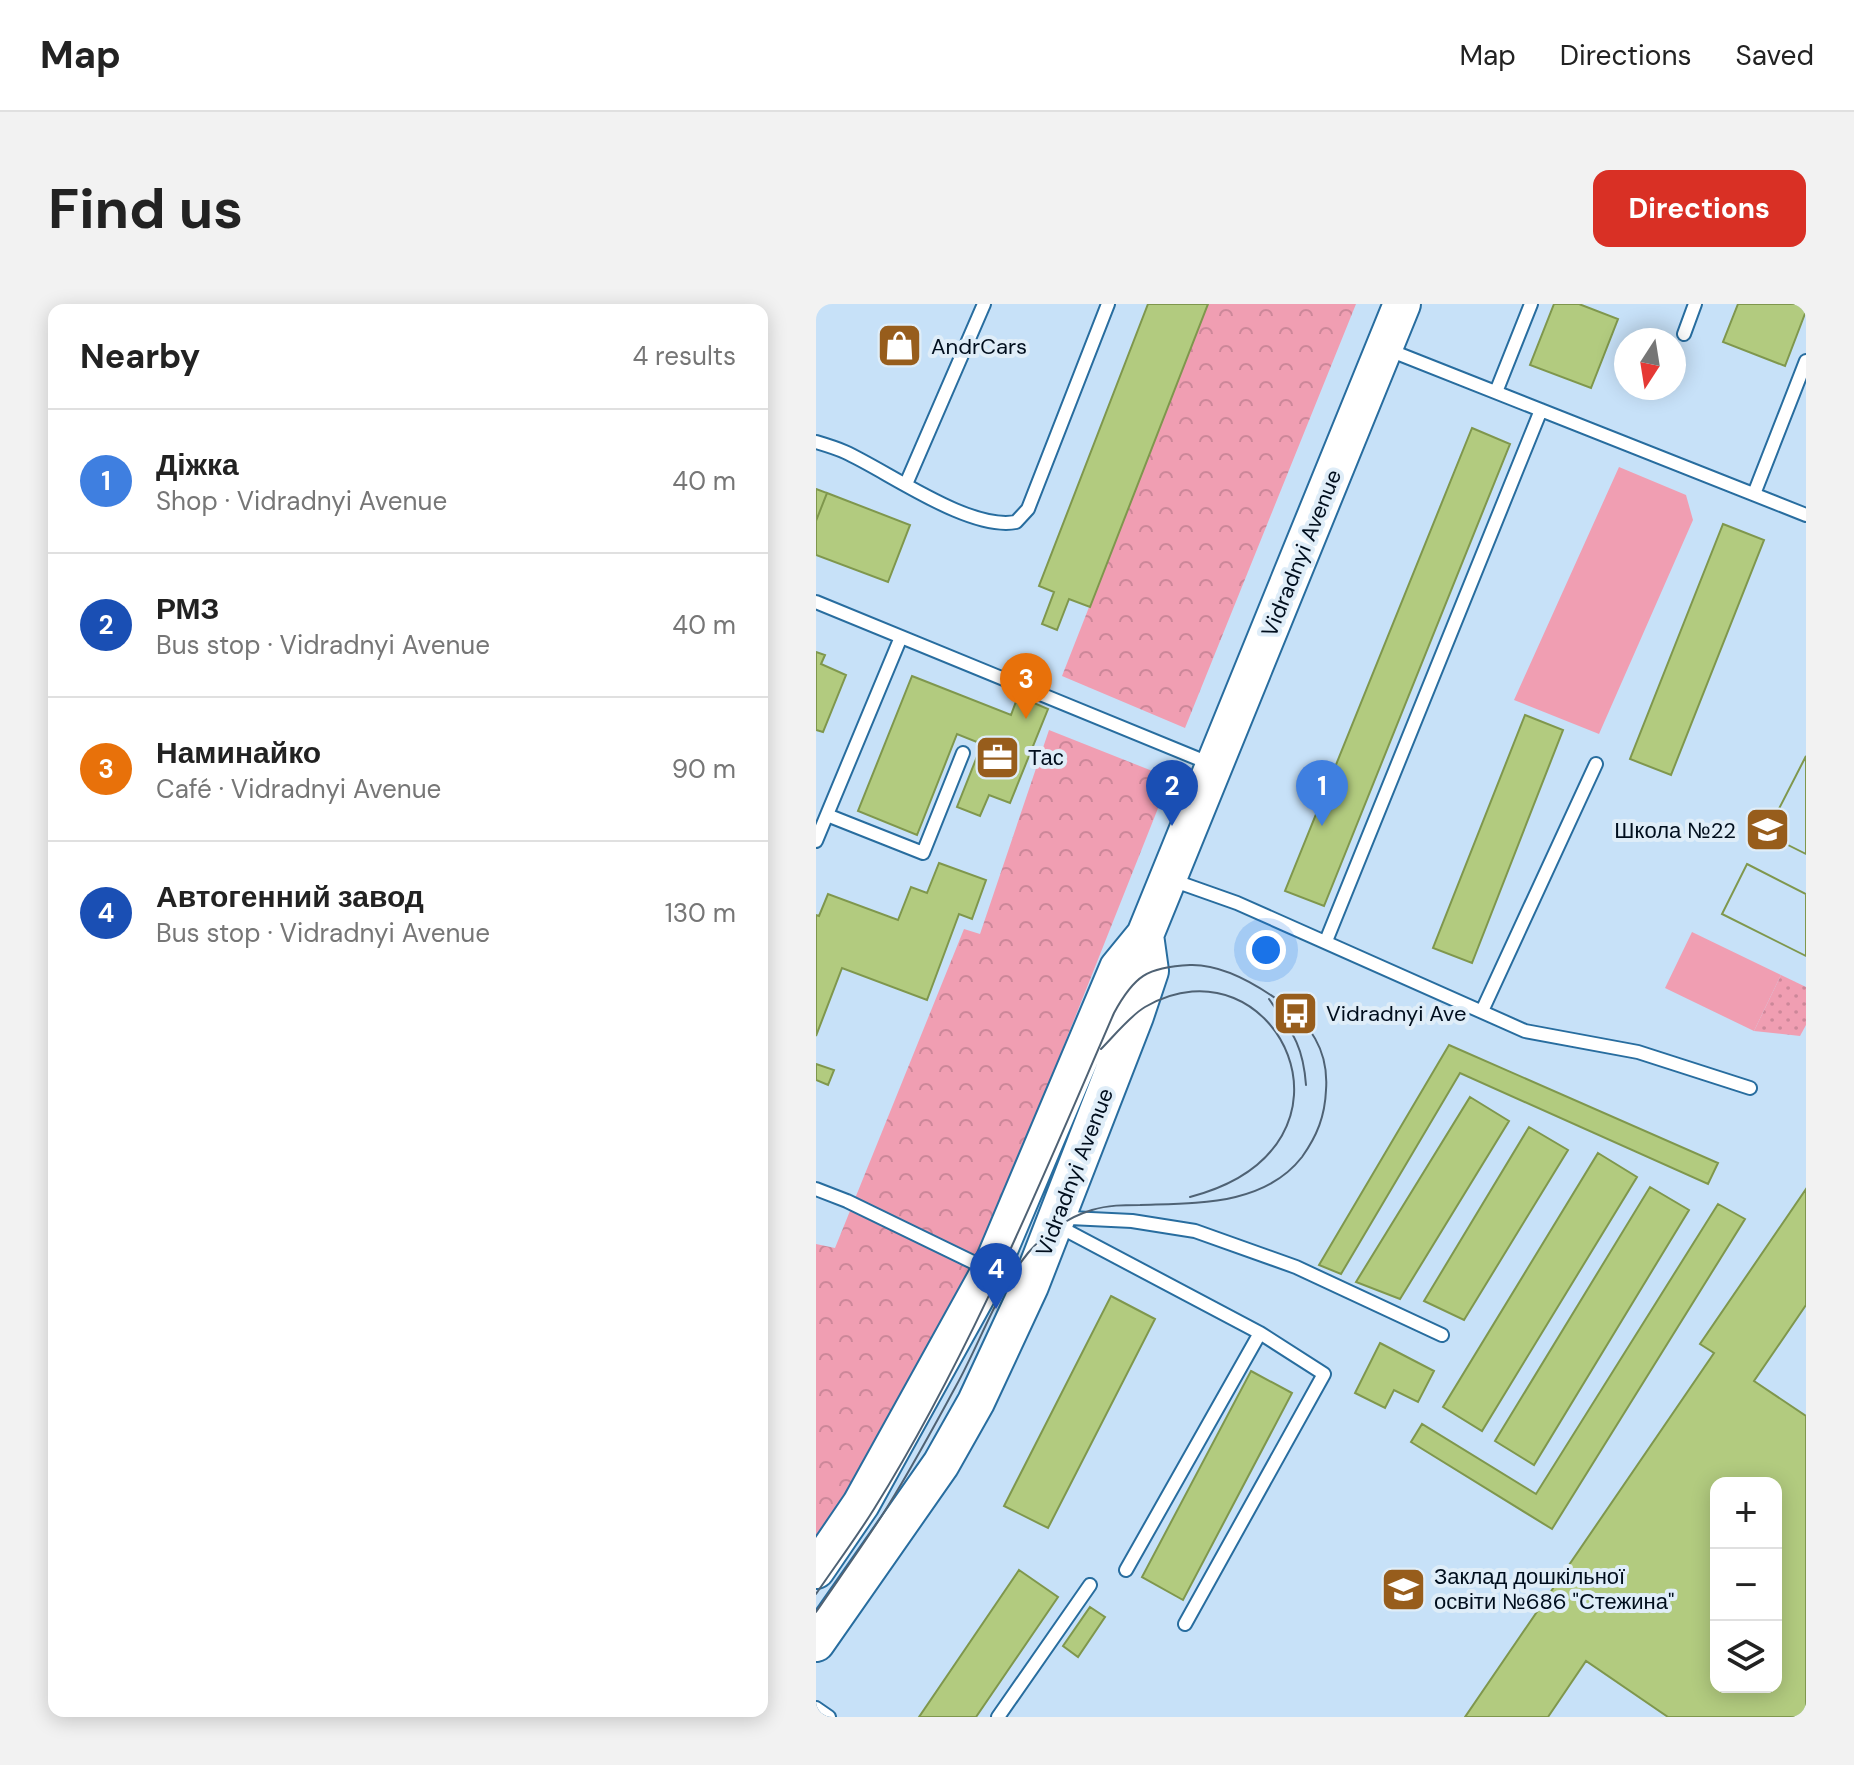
<!DOCTYPE html>
<html lang="en">
<head>
<meta charset="utf-8">
<style>
	:root { --surface:#fff; --page:#f2f2f2; --text:#222; --muted:#767676; --line:#e0e0e0; --accent:#d93025 }
	body { margin:0; font-family:"DM Sans",sans-serif; background:var(--page); color:var(--text) }
	.controls { position:absolute; right:24px; bottom:24px; display:grid; overflow:hidden; border-radius:16px; box-shadow:0 4px 20px #0003 }
	.controls button { width:72px; height:72px; display:grid; place-items:center; padding:0; border:0; border-bottom:2px solid var(--line); background:var(--surface); color:var(--text); font:40px sans-serif }
	.compass { position:absolute; left:798px; top:24px; width:72px; height:72px; border-radius:50%; background:var(--surface); box-shadow:0 4px 20px #0003; rotate:192deg }
	.you { position:absolute; left:450px; top:646px; width:28px; height:28px; margin:-20px; border:6px solid #fff; border-radius:50%; background:#1a73e8; box-shadow:0 0 0 12px #1a73e833 }
	.badge { display:grid; place-items:center; width:52px; height:52px; border-radius:50%; background:var(--accent); color:#fff; font-size:26px; font-weight:700 }
	.pin { position:absolute; translate:-50% -66px; filter:drop-shadow(0 2px 4px #0008) }
	.pin::after { content:''; position:absolute; top:42px; width:28px; height:24px; background:inherit; clip-path:polygon(0 0,100% 0,50% 100%) }
	.list { margin:0; padding:0; list-style:none }
	h2 { display:flex; justify-content:space-between; align-items:center; height:104px; margin:0; padding:0 32px; font-size:34px }
	h2 small { font-size:26px; font-weight:400; color:var(--muted) }
	.list li { display:grid; grid-template-columns:52px 1fr auto; gap:24px; align-items:center; box-sizing:border-box; height:144px; padding:0 32px; border-top:2px solid var(--line) }
	.list b { display:block; font-size:30px; white-space:nowrap }
	.list p { margin:0; font-size:26px; white-space:nowrap; color:var(--muted) }
	.list em { font-size:26px; font-style:normal; color:var(--muted) }
	.icon { flex:none; width:44px; height:44px; fill:none; stroke:currentColor; stroke-width:2; stroke-linecap:round; stroke-linejoin:round }
	.map { position:relative; flex:none; width:990px; height:1413px; overflow:hidden; border-radius:16px }
	header { display:flex; align-items:center; gap:48px; box-sizing:border-box; height:112px; padding:0 40px; background:var(--surface); border-bottom:2px solid var(--line) }
	header strong { font-size:38px }
	nav { display:flex; gap:44px; margin-inline-start:auto; font-size:28px }
	.intro { display:flex; align-items:center; justify-content:space-between; box-sizing:border-box; height:192px; padding:0 48px }
	h1 { margin:0; font-size:56px }
	.button { padding:20px 36px; border-radius:16px; background:var(--accent); color:#fff; font-size:28px; font-weight:700 }
	main { display:flex; gap:48px; padding:0 48px }
	aside { flex:1; background:var(--surface); border-radius:16px; box-shadow:0 4px 20px #0003 }
	.map>svg:first-child { display:block }
	.grass { fill:url(#grass-dots) }
	.forest { fill:url(#forest-crowns) }
	.green { fill:#f09eb2 }
	.building { fill:#b2cb7f; stroke:#7f974d; stroke-width:2; fill-rule:evenodd }
	.lines { fill:none; stroke-linecap:round; stroke-linejoin:round }
	.lane-casing { stroke:#286d9f; stroke-width:16 }
	.secondary-casing { stroke:#286d9f; stroke-width:40 }
	.lane { stroke:#fff; stroke-width:12 }
	.secondary { stroke:#fff; stroke-width:36 }
	.tram { stroke:#4f6274; stroke-width:2 }
	.labels { text-anchor:middle; stroke-width:8; stroke-linejoin:round; paint-order:stroke }
	.poi-label { font-size:22px; fill:#000e1d; stroke:#dfedf8; text-anchor:start }
	.street-label { font-size:22px; fill:#000e1d; stroke:#dfedf8 }
</style>
</head>
<body>
<header>
<strong>Map</strong>
<nav><a>Map</a><a>Directions</a><a>Saved</a></nav>
</header>
<div class="intro"><h1>Find us</h1><a class="button">Directions</a></div>
<main>
<aside>
<h2>Nearby<small>4 results</small></h2>
<ul class="list">
<li><span class="badge" style="background:#3f7fe0">1</span><div><b>Діжка</b><p>Shop · Vidradnyi Avenue</p></div><em>40 m</em></li>
<li><span class="badge" style="background:#1a4fb4">2</span><div><b>РМЗ</b><p>Bus stop · Vidradnyi Avenue</p></div><em>40 m</em></li>
<li><span class="badge" style="background:#e8710a">3</span><div><b>Наминайко</b><p>Café · Vidradnyi Avenue</p></div><em>90 m</em></li>
<li><span class="badge" style="background:#1a4fb4">4</span><div><b>Автогенний завод</b><p>Bus stop · Vidradnyi Avenue</p></div><em>130 m</em></li>
</ul>
</aside>
<div class="map">
<svg width="990" height="1413" viewBox="0 0 990 1413">
	<defs>
		<pattern id="grass-dots" width="8" height="8" patternUnits="userSpaceOnUse" patternTransform="scale(2)"><rect width="8" height="8" fill="#f09eb2"/><path d="M2 2h.1M6 6h.1" fill="none" stroke="#cc8799" stroke-width="1.8" stroke-linecap="round"/></pattern>
		<pattern id="forest-crowns" width="20" height="18" patternUnits="userSpaceOnUse" patternTransform="scale(2)"><rect width="20" height="18" fill="#f09eb2"/><path d="M2 6a3 3 0 1 1 6 0M12 15a3 3 0 1 1 6 0" fill="none" stroke="#cc8799"/></pattern>
	</defs>
	<rect width="100%" height="100%" fill="#c7e1f8"/>
	<!-- grass -->
	<path class="grass" d="M965,671L990,683V721L984,732L938,727Z"/>
	<!-- forest -->
	<path class="forest" d="M392,0H540L369,424L246,372Z
		M233,426L354,474L156,973L34,1195L0,1241V940L19,944L148,625L164,630Z"/>
	<!-- green -->
	<path class="green" d="M803,163L870,191L877,216L783,430L698,396Z
		M876,628L965,671L938,727L849,684Z"/>
	<!-- building -->
	<path class="building" d="M332,0H392L274,303L253,295L241,326L226,320L238,288L223,282Z
		M738,0H763L802,15L775,84L714,61Z
		M922,0H990V7L969,62L907,38Z
		M656,124L694,140L508,602L469,587Z
		M0,185L11,189L0,217Z
		M11,189L94,221L72,278L0,251V217Z
		M907,220L948,236L855,471L814,455Z
		M0,348L9,351L5,360L30,371L7,428L0,426Z
		M96,372L195,411L202,392L232,405L194,499L173,491L164,512L141,503L166,440L141,430L101,531L42,507Z
		M709,411L747,426L656,659L617,644Z
		M990,452V550L950,530Z
		M990,452V550L950,530Z
		M123,559L170,576L156,615L143,610L111,696L26,664L0,732V611L3,612L12,590L82,616L95,583L111,589Z
		M931,560L990,590V652L906,610Z
		M931,560L990,590V652L906,610Z
		M633,741L902,859L892,880L644,769L525,970L503,961Z
		M0,760L18,766L12,781L0,776Z
		M654,793L693,817L584,995L540,978Z
		M713,823L752,846L648,1016L608,997Z
		M782,849L821,873L666,1127L627,1103Z
		M834,883L873,906L718,1161L679,1137Z
		M990,885V1001L938,1077L990,1112V1413H852L770,1357L732,1413H649L898,1049L884,1040ZM900,1179H960V1383H900Z
		M902,900L929,915L736,1225L595,1138L606,1120L720,1190Z
		M295,992L339,1015L232,1224L188,1202Z
		M564,1039L618,1067L602,1098L578,1086L569,1104L539,1089Z
		M435,1067L476,1089L367,1296L326,1273Z
		M203,1266L242,1293L160,1413H103Z
		M274,1303L289,1313L262,1353L247,1342Z"/>
	<g class="lines">
		<defs>
			<path id="lane" d="M868,30L879,0
				M573,46L990,211
				M680,88L715,0
				M0,138C10,141 20,144 29,148C73,168 153,227 200,218L212,205L292,0
				M90,180L168,0
				M938,190L990,57
				M0,298L395,460
				M11,511L107,549L147,449
				M0,537L85,333
				M356,576L421,599L709,727L822,748L934,784
				M510,637L725,106
				M666,707L780,460
				M0,885L31,897L171,965
				M245,918L254,914L316,917L379,927L480,963L626,1031
				M240,921L444,1029L508,1070L369,1320
				M310,1266L444,1029
				M0,1404L13,1413
				M182,1413L274,1281"/>
			<path id="secondary" d="M0,1266L45,1200L174,967L302,664L329,631L586,0
				M0,1339L125,1160L160,1098L214,982L319,712L334,667L329,631"/>
		</defs>
		<!-- lane casing -->
		<use href="#lane" class="lane-casing"/>
		<!-- secondary casing -->
		<use href="#secondary" class="secondary-casing"/>
		<!-- lane -->
		<use href="#lane" class="lane"/>
		<!-- secondary -->
		<use href="#secondary" class="secondary"/>
		<!-- tram -->
		<path class="tram" d="M453,695C476,728 487,740 490,781
			M285,745C297,733 315,711 329,703C459,628 565,843 374,893
			M0,1290C19,1262 40,1234 58,1205C155,1049 225,877 298,709C318,672 331,663 374,661C405,660 438,679 462,696C494,719 513,746 510,786C509,812 501,832 486,853C448,902 380,899 324,901C308,901 292,901 276,906C252,913 228,930 212,949C181,987 164,1039 140,1082C116,1126 92,1171 65,1213C44,1245 22,1276 0,1308"/>
	</g>
	<!-- icons -->
	<defs>
		<symbol id="shop-square" viewBox="-11 -11 22 22"><rect x="-9" y="-9" width="18" height="18" rx="4" fill="#975d1c" stroke="#dfedf8"/><path d="M-5-2.5h2.3a2.7 3.5 0 0 1 5.4 0H5L5.5 6h-11ZM-1.5-2.5h3a1.5 2.3 0 0 0-3 0Z" fill="#fff"/></symbol>
		<symbol id="office-square" viewBox="-11 -11 22 22"><rect x="-9" y="-9" width="18" height="18" rx="4" fill="#975d1c" stroke="#dfedf8"/><path d="M-6-3h4V-5.5h4V-3h4V5H-6ZM-1-4.5V-3h2v-1.5ZM-6 0V1H6V0Z" fill="#fff"/></symbol>
		<symbol id="school-square" viewBox="-11 -11 22 22"><rect x="-9" y="-9" width="18" height="18" rx="4" fill="#975d1c" stroke="#dfedf8"/><path d="M0-5L7-2L0 1L-7-2ZM-4 1L0 2.5L4 1V4Q0 6-4 4Z" fill="#fff"/></symbol>
		<symbol id="bus-square" viewBox="-11 -11 22 22"><rect x="-9" y="-9" width="18" height="18" rx="4" fill="#975d1c" stroke="#dfedf8"/><path d="M-5-6H5V4H4V6H2V4H-2V6H-4V4H-5ZM-3.5-4V0h7V-4ZM-3.5 1.2v1.5H-2V1.2ZM2 1.2v1.5H3.5V1.2Z" fill="#fff"/></symbol>
	</defs>
	<g fill-rule="evenodd">
		<use href="#shop-square" x="58" y="16" width="51" height="51"/>
		<use href="#office-square" x="156" y="428" width="51" height="51"/>
		<use href="#school-square" x="926" y="500" width="51" height="51"/>
		<use href="#bus-square" x="454" y="684" width="51" height="51"/>
		<use href="#school-square" x="562" y="1260" width="51" height="51"/>
	</g>
	<g class="labels">
		<!-- poi labels -->
		<g class="poi-label">
			<text x="115" y="50">AndrCars</text>
			<text x="212" y="461">Тас</text>
			<text x="920" y="534" text-anchor="end">Школа №22</text>
			<text x="510" y="717">Vidradnyi Ave</text>
			<text x="618" y="1280">Заклад дошкільної<tspan x="618" dy="25">освіти №686 "Стежина"</tspan></text>
		</g>
		<!-- street labels -->
		<g class="street-label">
			<text transform="translate(485 249) rotate(-68)" y="8">Vidradnyi Avenue</text>
			<text transform="translate(258 868) rotate(-69)" y="8">Vidradnyi Avenue</text>
		</g>
	</g>
</svg>
<div class="controls">
<button>+</button>
<button>−</button>
<button><svg class="icon" aria-label="layers" viewBox="0 0 24 24"><path d="M12 4l9 5-9 5-9-5zM3 14l9 5 9-5"/></svg></button>
</div>
<svg class="compass" viewBox="-18 -18 36 36"><path d="M0-13l5 13h-10z" fill="#e53935"/><path d="M0 13l5-13h-10z" fill="#767676"/></svg>
<div class="you"></div>
<div class="pin badge" style="left:506px;top:522px;background:#3f7fe0">1</div>
<div class="pin badge" style="left:356px;top:522px;background:#1a4fb4">2</div>
<div class="pin badge" style="left:210px;top:415px;background:#e8710a">3</div>
<div class="pin badge" style="left:180px;top:1005px;background:#1a4fb4">4</div>
</div>
</main>
</body>
</html>
